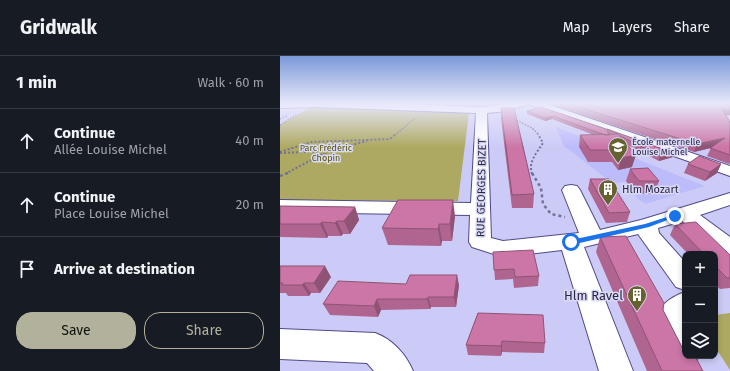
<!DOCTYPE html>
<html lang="en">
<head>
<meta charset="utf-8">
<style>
	:root { --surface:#171b24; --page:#242831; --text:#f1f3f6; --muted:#9ea1a6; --line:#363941; --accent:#b2b29c }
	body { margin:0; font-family:"Fira Sans",sans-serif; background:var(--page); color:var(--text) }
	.controls { position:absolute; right:12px; bottom:12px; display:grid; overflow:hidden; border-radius:8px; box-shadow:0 2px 6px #0003 }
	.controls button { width:36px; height:36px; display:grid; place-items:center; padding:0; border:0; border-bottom:1px solid var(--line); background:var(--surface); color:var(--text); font:20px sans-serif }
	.stop { position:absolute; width:12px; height:12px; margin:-9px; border:3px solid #1a73e8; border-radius:50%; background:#fff }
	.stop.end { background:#1a73e8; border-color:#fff; box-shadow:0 1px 4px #0008 }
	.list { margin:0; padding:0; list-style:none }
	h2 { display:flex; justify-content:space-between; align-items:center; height:52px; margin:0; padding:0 16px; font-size:17px }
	h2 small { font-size:13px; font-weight:400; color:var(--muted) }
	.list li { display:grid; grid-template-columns:26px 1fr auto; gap:12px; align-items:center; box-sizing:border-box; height:64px; padding:0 16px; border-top:1px solid var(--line) }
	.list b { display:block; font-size:15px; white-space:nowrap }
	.list p { margin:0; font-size:13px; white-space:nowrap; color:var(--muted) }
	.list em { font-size:13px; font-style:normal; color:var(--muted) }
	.actions { display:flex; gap:8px; padding:12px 16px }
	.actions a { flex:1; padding:9px 0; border:1px solid var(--accent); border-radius:16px; text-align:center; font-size:14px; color:var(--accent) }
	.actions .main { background:var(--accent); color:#111 }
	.icon { flex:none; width:22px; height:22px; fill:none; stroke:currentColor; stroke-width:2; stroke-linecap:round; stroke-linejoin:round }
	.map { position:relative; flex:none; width:450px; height:315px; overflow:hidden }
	header { display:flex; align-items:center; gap:24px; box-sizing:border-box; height:56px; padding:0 20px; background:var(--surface); border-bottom:1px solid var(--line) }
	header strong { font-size:19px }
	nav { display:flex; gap:22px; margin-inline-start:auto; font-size:14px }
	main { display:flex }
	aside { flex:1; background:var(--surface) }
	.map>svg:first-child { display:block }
	.built { fill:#bdbcfb }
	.green { fill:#aea962 }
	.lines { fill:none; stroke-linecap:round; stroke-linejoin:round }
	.minor-casing { stroke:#4f4a89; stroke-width:2 }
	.path-far2 { stroke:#737295; stroke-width:1.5; stroke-dasharray:1.5 1.5; stroke-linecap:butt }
	.path-far1 { stroke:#737295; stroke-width:2; stroke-dasharray:2 2; stroke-linecap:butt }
	.path { stroke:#737295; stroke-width:2.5; stroke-dasharray:3 3; stroke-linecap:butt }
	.minor { fill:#fff; fill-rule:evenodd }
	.wall { fill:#af6590 }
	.shaded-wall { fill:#8e5375 }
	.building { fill:#cb76a7; stroke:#8e5375 }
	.route { fill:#1a73e8 }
	.labels { text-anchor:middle; stroke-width:3; stroke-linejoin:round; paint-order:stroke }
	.far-poi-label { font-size:9px; fill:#2a2844; stroke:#dadaf7; text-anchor:start }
	.far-park-label { font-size:9px; fill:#575202; stroke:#dadaf7 }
	.street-label { font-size:11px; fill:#2a2844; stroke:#dadaf7 }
	.poi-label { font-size:11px; fill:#2a2844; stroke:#dadaf7; text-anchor:start }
	.near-poi-label { font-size:13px; fill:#2a2844; stroke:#dadaf7; text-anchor:end }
</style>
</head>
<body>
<header>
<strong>Gridwalk</strong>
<nav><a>Map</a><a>Layers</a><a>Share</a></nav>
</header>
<main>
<aside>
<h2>1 min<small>Walk · 60 m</small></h2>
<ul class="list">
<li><svg class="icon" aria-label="ahead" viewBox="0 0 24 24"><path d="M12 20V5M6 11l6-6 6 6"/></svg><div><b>Continue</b><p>Allée Louise Michel</p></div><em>40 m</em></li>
<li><svg class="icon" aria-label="ahead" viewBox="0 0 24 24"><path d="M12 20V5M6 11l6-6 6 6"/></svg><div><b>Continue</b><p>Place Louise Michel</p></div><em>20 m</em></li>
<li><svg class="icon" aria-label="arrive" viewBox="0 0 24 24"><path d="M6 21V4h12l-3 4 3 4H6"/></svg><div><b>Arrive at destination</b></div></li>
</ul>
<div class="actions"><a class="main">Save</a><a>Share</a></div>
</aside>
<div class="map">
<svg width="450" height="315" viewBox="0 0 450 315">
	<rect width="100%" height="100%" fill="#cccbf7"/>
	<!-- built -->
	<path class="built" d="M276,71L425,130L365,148L358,143L346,126L332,127L284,90Z"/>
	<!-- green -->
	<path class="green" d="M31,51L189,57L178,145L0,144V69Z
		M450,257V314L435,291V259Z"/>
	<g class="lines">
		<defs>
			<path id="minor" d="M0,47H102L202,51L232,47H264L450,110V120L248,48L227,55L207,57L211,182L223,185L299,177L282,134L285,130L291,129L297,130L300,134L320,174L361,164L450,137V149L420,159L450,181V201L442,199L402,165L378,172L379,177L405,206V234L396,231L358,178L304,191L353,315H319L282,194L223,201L192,191L189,186L190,159L0,156V144L191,147L196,57L37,51L0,52Z
				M405,236V300H419L416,305L405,310L394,305C389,296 378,278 376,268C373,252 393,240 405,236Z
				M0,273L95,277C112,283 126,298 133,315H94L87,307L0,303Z"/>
		</defs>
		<!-- minor casing -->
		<use href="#minor" class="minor-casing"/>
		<!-- path-far2 -->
		<path class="path-far2" d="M0,63L7,60
			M234,63L252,72L259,79
			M0,69L16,59
			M115,79L135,62"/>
		<!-- path-far1 -->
		<path class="path-far1" d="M0,96L31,86L110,83L116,78
			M0,97L45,95
			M5,118L48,95L87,85
			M252,118C248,106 256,98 263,87L258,78"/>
		<!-- path -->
		<path class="path" d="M252,117L261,132L263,148L271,158L285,161
			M0,120L8,117"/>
		<!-- minor -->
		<use href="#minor" class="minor"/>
	</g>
	<!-- wall -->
	<path class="wall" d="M266,47H450V59H446L450,66V107L449,108L427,100L431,92L414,96Z
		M261,51L327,73L394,97L393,101L379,105L346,88L352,111L338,114L332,106H308L299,91L300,79H314L272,63L265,65L247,58V55Z
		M221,52L254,138L253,152H232L221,62Z
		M408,108H441L437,117L425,125L404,117Z
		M350,113L379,125L374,138H355L346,125Z
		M310,123L350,156L347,166L326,167L308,133Z
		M0,150L75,151L79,164L70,178H63L61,180H48L47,182L0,181Z
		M175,160L172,185H162L161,190L108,189L102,172Z
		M395,168L450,199V232L440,233L435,228V198H408L390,179Z
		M320,181L383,254L407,301L423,315H367L316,196Z
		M213,196L259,220L258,230L234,232L233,223L215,224Z
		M0,210L51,221L40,237H31L29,240H8L6,237H0Z
		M126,228L179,229L176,251H151L150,253L101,254L98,261L50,259L43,248Z
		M198,257L265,287L264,297L222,296L221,300L188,299L186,289Z"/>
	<!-- shaded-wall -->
	<path class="shaded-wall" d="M450,53V59L439,61L442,54Z
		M273,60L272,63L265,65V62Z
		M445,82L442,89L414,96L417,88Z
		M394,97L393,101L379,105L380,100Z
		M356,99L352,111L338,114L341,102Z
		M441,108L437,117L425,125L430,116Z
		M173,144L175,160L172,185L170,168Z
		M75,151L79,164L70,178L64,165Z
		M57,165L63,178L61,180L55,167Z
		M42,166L48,180L47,182L40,168Z
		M159,168L162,185L161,190L158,173Z
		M45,210L51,221L40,237L34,227Z
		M177,219L179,229L176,251L174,241Z
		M24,227L31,237L29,240L22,229Z
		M148,241L151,251L150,253L147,243Z
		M97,243L101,254L98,261L94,250Z
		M222,285V296L221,300V290Z"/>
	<!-- building -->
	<path class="building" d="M286,47H450V53L442,54L450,66V99L430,92L445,82L417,88Z
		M261,51L326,73L330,79H325L273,60L265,62L247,55Z
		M221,52H234L254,138L232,139Z
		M327,73L394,97L380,100L339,79L338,78Z
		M338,78L356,99L341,102L335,94H310L300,79Z
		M419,100L441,108L430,116L408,108Z
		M368,112L379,125H359L350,113Z
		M310,123H329L350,156L329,157Z
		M118,144H173L170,168H159L158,173L102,172Z
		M0,150L75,151L64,165H57L55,167L42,166L40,168H0Z
		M416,166L450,199V222H447L435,210V198H424L395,168Z
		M346,180L384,247L383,254L405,297V300H407V301L416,302L423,315H382L320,181Z
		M253,194L259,220L235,221L234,213L214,214L213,196Z
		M0,210H45L34,227H24L22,229H1L3,227H0Z
		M130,219H177L174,241H148L147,243H97L94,250L43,248L58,225L126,228Z
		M198,257L263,259L265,287L222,285L221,290L186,289Z"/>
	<!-- sky -->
	<linearGradient id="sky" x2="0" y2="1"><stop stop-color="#7a99d8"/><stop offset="0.52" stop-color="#e8e8fb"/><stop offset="1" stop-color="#e8e8fb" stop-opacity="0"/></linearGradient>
	<rect width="450" height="91" fill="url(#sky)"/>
	<!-- route -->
	<path class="route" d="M393,159L398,160L369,171L291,189L288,186L291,184L365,168Z"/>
	<!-- icons -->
	<defs>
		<symbol id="school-pin" viewBox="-11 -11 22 30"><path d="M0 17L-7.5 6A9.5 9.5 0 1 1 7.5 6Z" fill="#65622f" stroke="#dadaf7"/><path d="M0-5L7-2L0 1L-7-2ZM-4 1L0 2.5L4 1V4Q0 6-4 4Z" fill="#fff"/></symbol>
		<symbol id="building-pin" viewBox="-11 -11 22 30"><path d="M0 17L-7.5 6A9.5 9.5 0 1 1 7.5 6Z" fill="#65622f" stroke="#dadaf7"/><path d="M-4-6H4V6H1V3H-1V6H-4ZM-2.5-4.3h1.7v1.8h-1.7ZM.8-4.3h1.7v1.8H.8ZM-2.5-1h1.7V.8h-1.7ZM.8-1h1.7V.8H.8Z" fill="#fff"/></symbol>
	</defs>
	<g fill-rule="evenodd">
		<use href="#school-pin" x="327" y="80" width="22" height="30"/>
		<use href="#building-pin" x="317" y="122" width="22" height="30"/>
		<use href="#building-pin" x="346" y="228" width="22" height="30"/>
	</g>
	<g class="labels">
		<!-- far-poi labels -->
		<g class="far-poi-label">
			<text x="352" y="89">École maternelle<tspan x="352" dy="10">Louise Michel</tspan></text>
		</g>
		<!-- far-park labels -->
		<g class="far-park-label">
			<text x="46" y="95">Parc Frédéric<tspan x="46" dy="10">Chopin</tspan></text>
		</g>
		<!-- street labels -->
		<g class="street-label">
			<text transform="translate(201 132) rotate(-89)" y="4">RUE GEORGES BIZET</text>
		</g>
		<!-- poi labels -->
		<g class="poi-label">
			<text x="342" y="137">Hlm Mozart</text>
		</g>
		<!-- near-poi labels -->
		<g class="near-poi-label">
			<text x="343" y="244">Hlm Ravel</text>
		</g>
	</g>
</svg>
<div class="controls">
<button>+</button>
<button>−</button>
<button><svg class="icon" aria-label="layers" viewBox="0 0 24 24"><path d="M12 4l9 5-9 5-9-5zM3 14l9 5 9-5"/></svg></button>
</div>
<div class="stop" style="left:291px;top:186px"></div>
<div class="stop end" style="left:395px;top:160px"></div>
</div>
</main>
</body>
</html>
